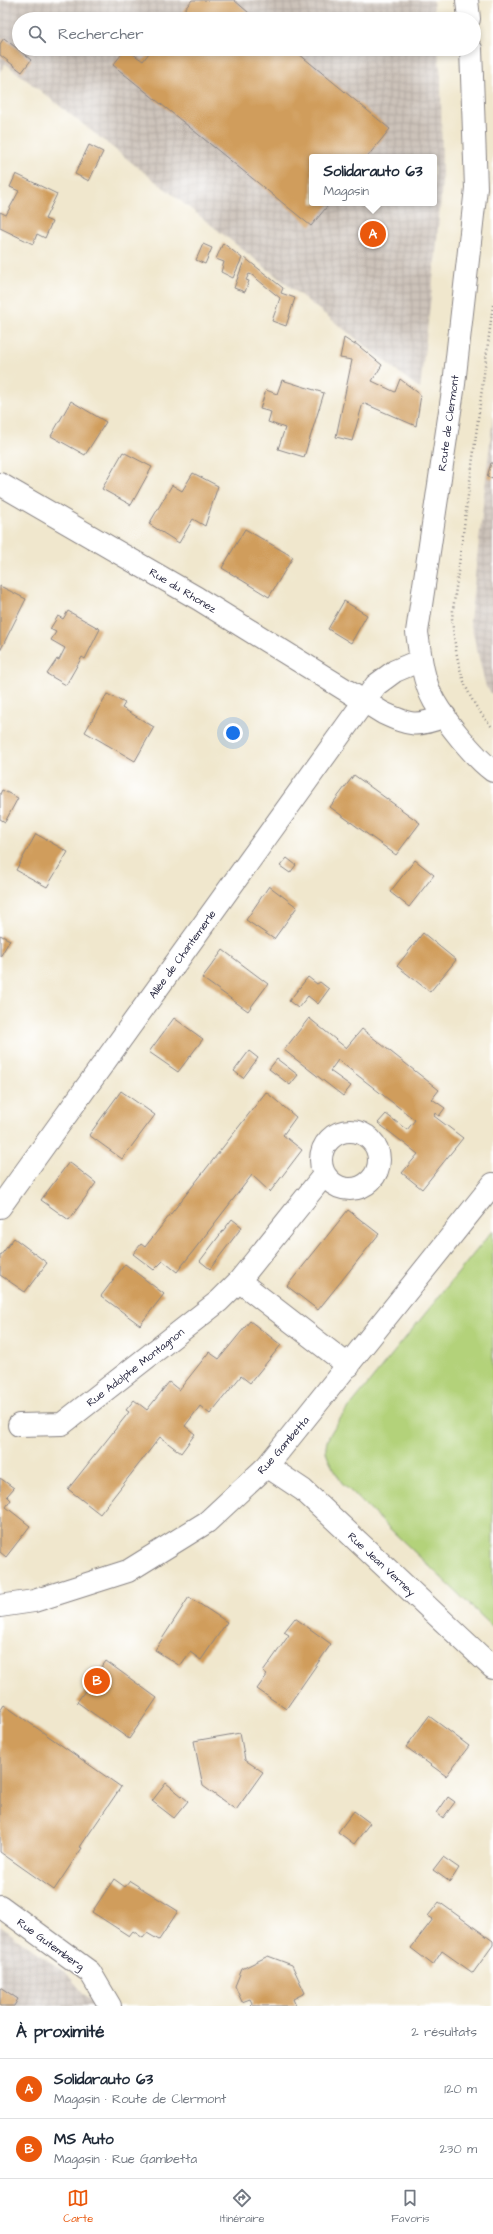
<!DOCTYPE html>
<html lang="fr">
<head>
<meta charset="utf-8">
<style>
	:root { --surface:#fff; --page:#f2f2f3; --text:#1f2937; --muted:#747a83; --line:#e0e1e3; --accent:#ea580c }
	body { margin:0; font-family:"Architects Daughter",sans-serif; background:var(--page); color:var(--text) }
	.you { position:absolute; left:233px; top:733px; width:14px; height:14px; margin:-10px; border:3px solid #fff; border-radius:50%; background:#1a73e8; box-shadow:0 0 0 6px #1a73e833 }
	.badge { display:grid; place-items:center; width:26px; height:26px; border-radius:50%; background:var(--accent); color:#fff; font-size:13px; font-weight:700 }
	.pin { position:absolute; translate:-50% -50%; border:2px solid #fff; box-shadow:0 1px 4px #0006 }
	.popup { position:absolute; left:309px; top:154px; width:128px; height:52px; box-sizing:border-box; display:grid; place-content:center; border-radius:4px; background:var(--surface); filter:drop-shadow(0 1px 3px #0005); font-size:13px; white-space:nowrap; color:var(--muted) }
	.popup b { font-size:15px; color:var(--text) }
	.popup::after { content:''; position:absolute; left:50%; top:100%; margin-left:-8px; border:8px solid transparent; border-top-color:var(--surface) }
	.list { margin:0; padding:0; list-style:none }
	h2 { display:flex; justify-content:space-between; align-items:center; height:52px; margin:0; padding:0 16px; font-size:17px }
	h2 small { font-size:13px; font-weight:400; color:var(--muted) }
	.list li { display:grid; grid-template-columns:26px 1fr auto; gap:12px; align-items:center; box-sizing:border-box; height:60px; padding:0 16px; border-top:1px solid var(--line) }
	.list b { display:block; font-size:15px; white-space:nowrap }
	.list p { margin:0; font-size:13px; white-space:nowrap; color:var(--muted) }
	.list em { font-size:13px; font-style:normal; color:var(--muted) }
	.icon { flex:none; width:22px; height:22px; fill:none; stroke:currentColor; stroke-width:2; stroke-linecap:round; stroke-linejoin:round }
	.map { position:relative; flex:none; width:493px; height:2006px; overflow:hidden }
	.search { position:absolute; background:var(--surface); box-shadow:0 2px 6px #0003; left:12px; right:12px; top:12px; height:44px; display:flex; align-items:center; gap:10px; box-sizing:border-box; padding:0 14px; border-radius:22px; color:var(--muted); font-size:15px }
	.sheet { height:172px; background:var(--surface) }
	nav { display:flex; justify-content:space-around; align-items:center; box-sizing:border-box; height:56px; border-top:1px solid var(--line); background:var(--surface); font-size:11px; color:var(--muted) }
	nav a { display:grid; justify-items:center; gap:2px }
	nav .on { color:var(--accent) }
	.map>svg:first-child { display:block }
	.industrial { fill:url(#industrial-grid); fill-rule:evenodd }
	.green { fill:#b3d27a; stroke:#6a7a5a }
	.building { fill:#d09d5c }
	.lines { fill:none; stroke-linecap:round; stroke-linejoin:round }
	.street-casing { stroke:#898484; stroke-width:24 }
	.secondary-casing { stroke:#898484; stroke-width:24 }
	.path { stroke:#898484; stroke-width:2.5; stroke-dasharray:1 3; stroke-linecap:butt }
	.street { stroke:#fff; stroke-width:22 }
	.secondary { stroke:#fff; stroke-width:22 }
	.labels { text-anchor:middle; stroke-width:3; stroke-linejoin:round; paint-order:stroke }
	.street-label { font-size:11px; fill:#22223b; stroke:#fff }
</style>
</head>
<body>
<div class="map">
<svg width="493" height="2006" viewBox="0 0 493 2006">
	<defs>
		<pattern id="industrial-grid" width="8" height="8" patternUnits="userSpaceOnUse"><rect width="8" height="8" fill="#ccc2b9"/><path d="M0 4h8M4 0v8" fill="none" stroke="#afa6a0"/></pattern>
	</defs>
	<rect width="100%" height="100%" fill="#fff"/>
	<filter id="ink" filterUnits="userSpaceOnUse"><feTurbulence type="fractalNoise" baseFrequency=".025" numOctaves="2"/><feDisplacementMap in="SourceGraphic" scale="8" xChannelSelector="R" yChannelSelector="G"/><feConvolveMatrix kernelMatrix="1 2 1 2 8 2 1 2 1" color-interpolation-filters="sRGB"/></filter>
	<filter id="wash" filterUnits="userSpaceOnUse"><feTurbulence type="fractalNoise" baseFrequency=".012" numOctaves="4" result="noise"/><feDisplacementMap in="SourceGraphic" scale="16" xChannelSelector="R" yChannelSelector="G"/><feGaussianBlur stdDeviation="0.9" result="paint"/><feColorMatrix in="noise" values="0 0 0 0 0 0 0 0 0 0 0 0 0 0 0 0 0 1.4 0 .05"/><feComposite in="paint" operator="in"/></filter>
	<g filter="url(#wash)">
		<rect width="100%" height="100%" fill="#f0e7cd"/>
		<!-- industrial -->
		<path class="industrial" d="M0,0H433L435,19H19V49H438L441,78L442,183L435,263L420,389L5,63L0,72ZM312,157H434V203H312Z
			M493,416V695L486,687L470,621Z
			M0,1926L67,1974L91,2002L93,2006H0Z"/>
		<!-- green -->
		<path class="green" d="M493,1230V1627L342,1483C322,1449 319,1449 342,1416Z"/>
		<g id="blocks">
			<!-- building -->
			<path class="building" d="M192,0H234L256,19H177Z
				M4,38L31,60L22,72L0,55V44Z
				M126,49L143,61L152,49H293L390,129L367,157H312V203H330L311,226L113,65Z
				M89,145L103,152L89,181L75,174Z
				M16,174L57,194L45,219L52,222L45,238L37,234L33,244L0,228V212L6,215L19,191L10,187Z
				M223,243L242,258L233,278L221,272L224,262L216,259Z
				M203,244L212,248L205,264L196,260Z
				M245,258L283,288L281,293L295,298L286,326L272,321L280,298L252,275L249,274L246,280L249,281L245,292L234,288Z
				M344,338L355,345V343L382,365L372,381L395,392L400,379L421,395L416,426L363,403L352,441L336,437L352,360L340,358Z
				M282,380L324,393L304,457L278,449L285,428L268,422L271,412L260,409L266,390L277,394Z
				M71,401L106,422L85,455L51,436Z
				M123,452L152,467L131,505L102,489Z
				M491,463H493V479L487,477Z
				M193,473L218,486L205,526L193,519L179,543L149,524L172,485L182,491Z
				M245,529L293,557L269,597L222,568Z
				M0,586L26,599L0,651Z
				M344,601L367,615L351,643L328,629Z
				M68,611L100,629L85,659L82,657L66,685L47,674L57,659L59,660L65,648L51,640L56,632L50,629L58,616L63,619Z
				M107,694L125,703L122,708L154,727L135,761L85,732Z
				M354,775L420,823L396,855L330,807Z
				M2,790L18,798L5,822L0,819V794Z
				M36,834L68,852L47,887L16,870Z
				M287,858L296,865L290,873L280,866Z
				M415,860L434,875L409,907L390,892Z
				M269,886L297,907L274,939L246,920Z
				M423,933L456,960L430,992L397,966Z
				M0,935L10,940L0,957Z
				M223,950L268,984L248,1011L202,978Z
				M308,977L317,984L320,982L329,989L318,1004L308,996L298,1008L289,1001Z
				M174,1018L203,1039L178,1072L149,1052Z
				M309,1018L346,1048L362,1029L439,1090L432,1099L445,1108L439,1116L435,1113L434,1116L463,1138L422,1189L402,1173L418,1154L378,1123L386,1114L407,1130L415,1120L338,1060L330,1071L351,1086L343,1096L284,1050Z
				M249,1051L258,1058L243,1078L234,1071Z
				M277,1059L298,1075L290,1085L269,1069Z
				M121,1091L155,1115L122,1159L89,1135Z
				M266,1092L296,1117L283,1135L302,1150L270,1192L252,1175L177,1272L163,1261L154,1270L133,1254L141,1244L145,1247Z
				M69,1162L96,1183L69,1220L41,1200Z
				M348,1210L379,1234L318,1310L287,1286Z
				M232,1219L242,1227L210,1269L200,1261Z
				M14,1238L47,1263L25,1292L0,1275V1256Z
				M125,1264L164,1294L140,1325L101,1296Z
				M250,1321L281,1345L250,1383L241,1376L210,1414L200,1406L185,1426L195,1434L181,1453L160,1437L100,1514L68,1489L129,1412L126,1410L134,1400L147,1410L169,1382L179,1390L209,1352L219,1359Z
				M0,1478L14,1488L7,1496L11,1500L6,1507L30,1526L6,1557L0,1552Z
				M189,1597L227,1622L201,1660L190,1652L180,1666L155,1650Z
				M295,1618L331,1644L286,1709L257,1689L267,1675L263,1672L289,1635L284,1632Z
				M106,1661L157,1698L129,1739L77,1702Z
				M4,1705L121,1787L80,1847L82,1848L54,1890L0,1852V1711Z
				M429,1716L469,1746L446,1776L406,1747Z
				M240,1733L245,1760L263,1772L236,1810L203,1786L194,1741Z
				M166,1783L188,1801L174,1818L152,1801Z
				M448,1797L455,1802L443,1818L437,1813Z
				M354,1811L370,1823L354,1844L338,1832Z
				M443,1857L459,1868L450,1882L433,1870Z
				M114,1879L125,1887L130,1881L178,1911L159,1940L147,1933L143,1938L133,1931L129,1936L92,1912Z
				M439,1902L493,1941V1945L473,1973L442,1951L433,1965L411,1948L433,1919L428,1916Z
				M268,1956L292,1965L305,1993L293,1999L296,2006H251L252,2003L250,1999L242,2002L235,1986L242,1969Z
				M0,1987L18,1999L14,2006H0Z"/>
		</g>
	</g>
	<g filter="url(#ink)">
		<use href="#blocks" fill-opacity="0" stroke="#898484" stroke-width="1"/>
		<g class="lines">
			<defs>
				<path id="street" d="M0,484L197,598L383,713C411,726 416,727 445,716
					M321 1160a29 29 0 1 1 58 0a29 29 0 1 1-58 0Z
					M0,1207L376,685L395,671L421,660
					M239,1281L324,1175
					M19,1425L62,1424L219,1301L239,1281L349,1366
					M267,1466L303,1490L493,1668
					M0,1606L34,1601L128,1571L207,1522L267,1466L493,1184
					M0,1906L90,1972L110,2006"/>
				<path id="secondary" d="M467,0L469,19
					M471,49L476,188L454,384L417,632C420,654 423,681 434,701C446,722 474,757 493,771"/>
			</defs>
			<!-- street casing -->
			<use href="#street" class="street-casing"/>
			<!-- secondary casing -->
			<use href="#secondary" class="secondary-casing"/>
			<!-- path -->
			<path class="path" d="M493,305L452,618C456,661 462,695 493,728"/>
			<!-- street -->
			<use href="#street" class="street"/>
			<!-- secondary -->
			<use href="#secondary" class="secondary"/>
		</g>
	</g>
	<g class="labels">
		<!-- street labels -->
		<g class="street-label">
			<text transform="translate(448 423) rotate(-82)" y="4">Route de Clermont</text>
			<text transform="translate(183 590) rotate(31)" y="4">Rue du Rhonez</text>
			<text transform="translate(182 954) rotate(-54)" y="4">Allée de Chantemerle</text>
			<text transform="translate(135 1367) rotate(-38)" y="4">Rue Adolphe Montagnon</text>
			<text transform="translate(283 1445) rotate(-49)" y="4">Rue Gambetta</text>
			<text transform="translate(382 1564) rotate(43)" y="4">Rue Jean Verney</text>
			<text transform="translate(51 1944) rotate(36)" y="4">Rue Gutemberg</text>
		</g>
	</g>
</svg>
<div class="you"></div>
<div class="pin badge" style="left:373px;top:234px">A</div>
<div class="popup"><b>Solidarauto 63</b>Magasin</div>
<div class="pin badge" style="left:97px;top:1681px">B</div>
<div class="search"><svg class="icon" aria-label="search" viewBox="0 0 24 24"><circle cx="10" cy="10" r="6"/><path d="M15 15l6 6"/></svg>Rechercher</div>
</div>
<section class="sheet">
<h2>À proximité<small>2 résultats</small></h2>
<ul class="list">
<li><span class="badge">A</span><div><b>Solidarauto 63</b><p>Magasin · Route de Clermont</p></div><em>120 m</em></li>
<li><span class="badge">B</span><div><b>MS Auto</b><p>Magasin · Rue Gambetta</p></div><em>230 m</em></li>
</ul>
</section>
<nav>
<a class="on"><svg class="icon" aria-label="map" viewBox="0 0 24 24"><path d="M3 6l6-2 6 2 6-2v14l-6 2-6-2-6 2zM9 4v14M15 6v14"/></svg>Carte</a>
<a><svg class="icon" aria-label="directions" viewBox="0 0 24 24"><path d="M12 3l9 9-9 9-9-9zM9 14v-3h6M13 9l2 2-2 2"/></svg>Itinéraire</a>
<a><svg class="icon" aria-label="saved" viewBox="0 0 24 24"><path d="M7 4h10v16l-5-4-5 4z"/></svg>Favoris</a>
</nav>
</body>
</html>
